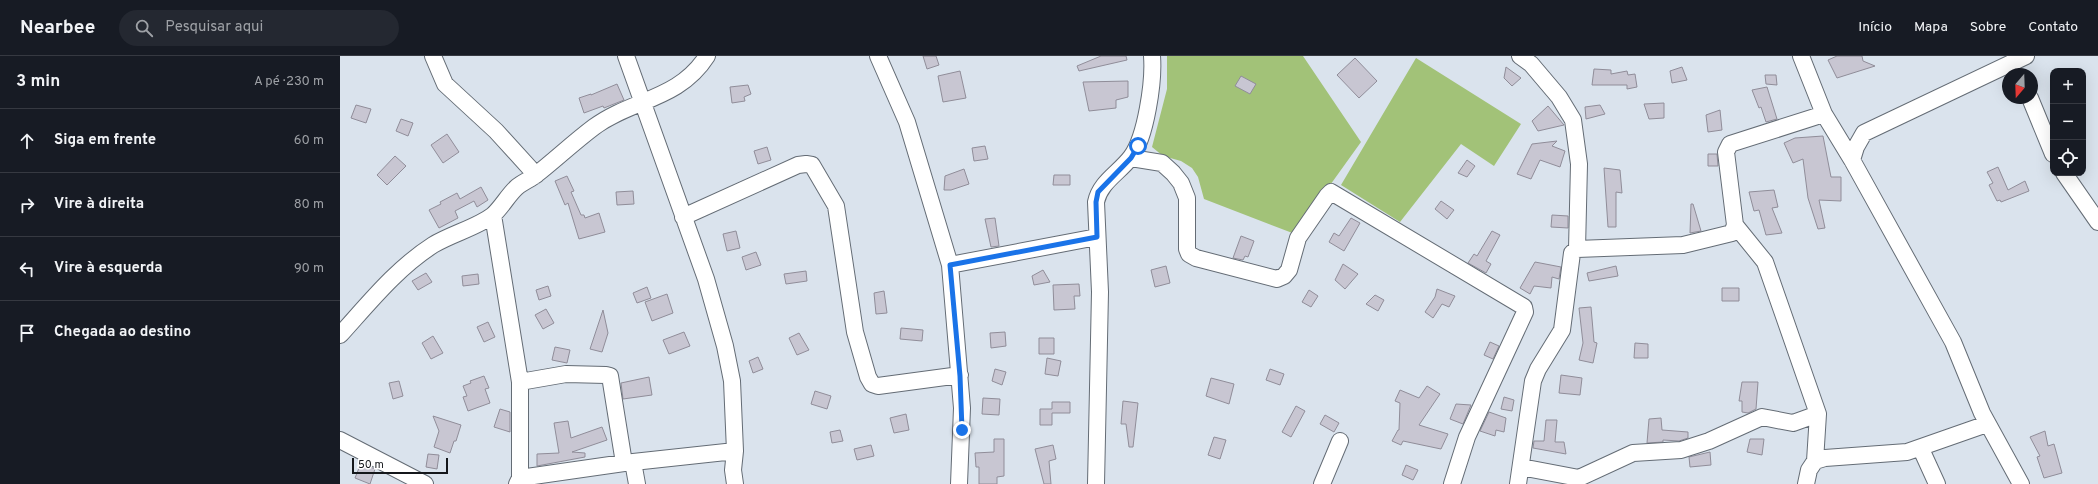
<!DOCTYPE html>
<html lang="pt">
<head>
<meta charset="utf-8">
<style>
	:root { --surface:#171b24; --page:#242831; --text:#f1f3f6; --muted:#9ea1a6; --line:#363941 }
	body { margin:0; font-family:Overpass,sans-serif; background:var(--page); color:var(--text) }
	.controls { position:absolute; right:12px; top:12px; display:grid; overflow:hidden; border-radius:8px; box-shadow:0 4px 16px #0002 }
	.controls button { width:36px; height:36px; display:grid; place-items:center; padding:0; border:0; border-bottom:1px solid var(--line); background:var(--surface); color:var(--text); font:20px sans-serif }
	.compass { position:absolute; left:1662px; top:12px; width:36px; height:36px; border-radius:50%; background:var(--surface); box-shadow:0 4px 16px #0002; rotate:199deg }
	.scale { position:absolute; left:12px; bottom:10px; width:96px; box-sizing:border-box; padding-left:4px; border:2px solid #14171b; border-top:0; font-size:11px; line-height:14px; white-space:nowrap; color:#14171b; -webkit-text-stroke:3px #fff; paint-order:stroke }
	.stop { position:absolute; width:12px; height:12px; margin:-9px; border:3px solid #1a73e8; border-radius:50%; background:#fff }
	.stop.end { background:#1a73e8; border-color:#fff; box-shadow:0 1px 4px #0008 }
	.list { margin:0; padding:0; list-style:none }
	h2 { display:flex; justify-content:space-between; align-items:center; height:52px; margin:0; padding:0 16px; font-size:17px }
	h2 small { font-size:13px; font-weight:400; color:var(--muted) }
	.list li { display:grid; grid-template-columns:26px 1fr auto; gap:12px; align-items:center; box-sizing:border-box; height:64px; padding:0 16px; border-top:1px solid var(--line) }
	.list b { display:block; font-size:15px; white-space:nowrap }
	.list em { font-size:13px; font-style:normal; color:var(--muted) }
	.icon { flex:none; width:22px; height:22px; fill:none; stroke:currentColor; stroke-width:2; stroke-linecap:round; stroke-linejoin:round }
	.map { position:relative; flex:none; width:1758px; height:428px; overflow:hidden }
	header { display:flex; align-items:center; gap:24px; box-sizing:border-box; height:56px; padding:0 20px; background:var(--surface); border-bottom:1px solid var(--line) }
	header strong { font-size:19px }
	nav { display:flex; gap:22px; margin-inline-start:auto; font-size:14px }
	.search { width:280px; height:36px; background:var(--page); display:flex; align-items:center; gap:10px; box-sizing:border-box; padding:0 14px; border-radius:22px; color:var(--muted); font-size:15px }
	main { display:flex }
	aside { flex:1; background:var(--surface) }
	.map>svg:first-child { display:block }
	.green { fill:#a2c278 }
	.building { fill:#c8c6d2; stroke:#908d99 }
	.lines { fill:none; stroke-linecap:round; stroke-linejoin:round }
	.minor-casing { stroke:#646c75; stroke-width:18 }
	.minor { stroke:#fff; stroke-width:16 }
	.route { stroke:#1a73e8; stroke-width:5 }
</style>
</head>
<body>
<header>
<strong>Nearbee</strong>
<div class="search"><svg class="icon" aria-label="search" viewBox="0 0 24 24"><circle cx="10" cy="10" r="6"/><path d="M15 15l6 6"/></svg>Pesquisar aqui</div>
<nav><a>Início</a><a>Mapa</a><a>Sobre</a><a>Contato</a></nav>
</header>
<main>
<aside>
<h2>3 min<small>A pé · 230 m</small></h2>
<ul class="list">
<li><svg class="icon" aria-label="ahead" viewBox="0 0 24 24"><path d="M12 20V5M6 11l6-6 6 6"/></svg><div><b>Siga em frente</b></div><em>60 m</em></li>
<li><svg class="icon" aria-label="right" viewBox="0 0 24 24"><path d="M7 20v-9h11M14 6l5 5-5 5"/></svg><div><b>Vire à direita</b></div><em>80 m</em></li>
<li><svg class="icon" aria-label="left" viewBox="0 0 24 24"><path d="M17 20v-9H6M10 6l-5 5 5 5"/></svg><div><b>Vire à esquerda</b></div><em>90 m</em></li>
<li><svg class="icon" aria-label="arrive" viewBox="0 0 24 24"><path d="M6 21V4h12l-3 4 3 4H6"/></svg><div><b>Chegada ao destino</b></div></li>
</ul>
</aside>
<div class="map">
<svg width="1758" height="428" viewBox="0 0 1758 428">
	<rect width="100%" height="100%" fill="#dae3ed"/>
	<!-- green -->
	<path class="green" d="M827,0H963L1021,86L955,178L864,143L858,121L852,112L841,105L823,100L812,91L827,33Z
		M1076,2L1181,68L1154,110L1121,88L1060,166L1001,129Z"/>
	<!-- building -->
	<path class="building" d="M583,0H596L599,9L587,13Z
		M761,0H786L787,4L739,15L737,10Z
		M1497,0H1522L1523,5L1535,10L1497,22L1488,4Z
		M1015,2L1037,25L1019,42L997,19Z
		M1166,11L1181,22L1172,30L1164,22Z
		M1342,11L1347,24L1332,27L1330,15Z
		M1254,13L1271,14V18L1287,15L1288,19L1295,18L1297,31L1287,33V29H1252Z
		M620,15L626,42L603,46L598,20Z
		M1425,19H1436L1437,29L1426,28Z
		M901,20L916,28L910,38L895,30Z
		M788,25V41L776,44V52L749,55L743,26Z
		M277,28L284,44L264,52L263,50L244,57L239,42L251,38V39Z
		M408,29L411,38L404,41L405,45L392,47L390,31Z
		M1427,31L1437,63L1426,66L1421,51L1419,52L1412,34Z
		M1324,47V62L1309,63L1304,48Z
		M16,49L31,53L26,67L11,62Z
		M1260,49L1265,58L1246,63L1245,51Z
		M1208,50L1224,69L1198,75L1192,65Z
		M1380,54L1382,74L1368,76L1366,59Z
		M61,63L73,67L68,80L56,75Z
		M107,78L119,96L103,107L91,89Z
		M1483,80L1491,121H1501V145L1479,144L1485,172L1478,173L1468,142L1463,103L1453,107L1444,87L1455,82Z
		M1217,85L1212,90L1225,95L1220,111L1200,104L1191,123L1177,118L1192,88Z
		M645,90L648,103L634,105L632,92Z
		M427,91L431,104L418,108L414,95Z
		M1368,98H1377L1378,110H1368Z
		M55,100L66,110L47,129L37,119Z
		M1127,104L1135,110L1127,121L1118,117Z
		M1658,111L1668,134L1685,125L1689,135L1661,146L1660,144L1657,145L1649,129L1653,127L1647,116Z
		M1264,112L1280,114L1282,137L1276,136V171H1268Z
		M624,113L629,128L611,134H604L605,120Z
		M714,119H730V129H713Z
		M227,120L234,135L231,136L241,159H244L245,162L259,157L265,176L239,183L228,147L225,149L215,125Z
		M141,131L148,144L137,151L134,145L115,155L118,162L99,172L89,154L101,148L100,146L117,137L120,143Z
		M1434,134L1438,151L1432,152L1442,177L1426,179L1419,154L1414,155L1409,136Z
		M293,135L294,148L277,149L276,136Z
		M1101,145L1114,154L1107,163L1095,153Z
		M1351,148H1353L1361,175L1350,177Z
		M1212,159L1228,160V172L1211,171Z
		M655,162L659,190L651,191L645,163Z
		M1011,162L1020,167L1004,195L989,186L994,177L999,180Z
		M396,175L400,192L387,195L383,178Z
		M1152,175L1160,179L1146,205L1151,208L1146,217L1128,207L1134,198L1137,200Z
		M901,180L914,185L908,201L905,200L903,204L893,202Z
		M416,196L421,209L406,214L402,201Z
		M1195,206L1221,211L1219,223L1212,221L1211,232L1194,230L1190,238L1180,232Z
		M1003,208L1018,218L1005,233L995,224Z
		M826,210L830,227L815,231L811,214Z
		M1276,210L1278,220L1249,225L1247,217Z
		M703,214L710,226L694,229L692,220Z
		M466,215L467,225L446,228L444,218Z
		M86,217L92,226L78,234L72,225Z
		M138,218L139,228L123,230L122,220Z
		M739,228L740,240H734L735,253L714,254L713,229Z
		M208,230L211,240L199,244L196,234Z
		M307,231L311,242L297,247L293,237Z
		M1382,232H1399V245H1382Z
		M1097,233L1115,240L1109,251L1102,248L1093,262L1085,256L1095,241Z
		M969,234L978,240L971,251L962,246Z
		M544,235L547,257L536,258L534,237Z
		M327,238L333,257L312,265L305,246Z
		M1035,239L1044,244L1038,255L1026,248Z
		M1251,251L1254,286L1257,287L1253,307L1239,304L1243,287L1239,252Z
		M206,253L214,267L203,273L195,259Z
		M263,254L268,277L262,296L250,293Z
		M148,266L155,281L144,286L137,271Z
		M561,272L583,274L582,285L560,283Z
		M344,276L350,290L329,298L323,284Z
		M665,276L666,290L651,292L650,277Z
		M459,277L469,294L457,299L449,282Z
		M93,280L103,297L91,303L82,287Z
		M699,282H714V298H699Z
		M1150,286L1159,290L1153,303L1144,299Z
		M1295,287L1308,288V302H1294Z
		M215,291L230,294L227,307L212,304Z
		M418,301L423,313L413,317L409,305Z
		M707,302L721,305L718,320L705,318Z
		M655,313L666,316L662,329L652,325Z
		M930,313L944,318L940,329L926,324Z
		M1221,319L1242,322L1240,339L1219,337Z
		M144,320L149,332L145,333L150,347L128,355L123,341L127,340L123,330L131,327L130,325Z
		M309,321L312,339L283,343L281,327Z
		M871,322L894,328L889,348L866,340Z
		M59,325L63,340L53,343L49,327Z
		M1402,326H1418L1416,353L1408,357L1402,356V345H1399Z
		M1087,330L1100,338L1079,369L1108,378L1101,393L1063,385L1061,389L1052,385L1058,374H1059L1060,347L1055,345L1060,334L1079,342Z
		M475,335L491,340L487,353L471,348Z
		M1164,341L1174,344L1172,355L1161,353Z
		M643,342L660,343L659,359L642,358Z
		M783,345L798,347L793,391H789L786,368H781Z
		M712,346H730V357H712V369H700V353H712Z
		M1116,348L1131,349L1123,368L1110,363Z
		M956,350L965,355L951,381L942,376Z
		M160,353L170,356V376L154,371Z
		M1149,356L1166,362L1164,376L1156,374L1155,380L1140,375Z
		M566,358L569,374L554,377L550,362Z
		M985,359L999,367L994,376L980,368Z
		M93,360L121,369L116,385H114L110,397L94,391L99,375Z
		M1321,362L1322,374L1348,376V382L1339,385L1323,384V386L1307,387L1309,363Z
		M1206,364H1217L1215,386H1224L1226,398L1193,392L1194,385H1204Z
		M228,365L231,382L262,371L267,384L232,396L245,397V401L197,410V398L219,397L214,367Z
		M500,374L503,385L492,387L490,376Z
		M1705,375L1708,390L1714,388L1722,417L1704,422L1697,401L1700,400L1690,381Z
		M874,381L886,384L880,403L868,399Z
		M654,383H664V420L657,421V428H639V411H636L635,397L654,396Z
		M1410,383H1424L1422,399L1407,396Z
		M531,389L534,400L517,404L514,393Z
		M713,389L716,403L709,405L711,428H704L695,393Z
		M1370,396L1371,409L1350,411L1349,401Z
		M88,398L99,399L97,413L86,411Z
		M21,407L35,413L30,428L15,422Z
		M1066,409L1078,414L1073,424L1062,419Z"/>
	<g class="lines">
		<defs>
			<path id="minor" d="M93,0L105,28L156,75L196,119
				M286,0L366,223L385,290L392,325L395,395L393,414L395,428
				M538,0L567,66L610,209L622,352L619,428
				M1180,0L1191,8L1219,41L1233,64L1239,108L1237,193
				M1461,0L1484,58L1512,104
				M1690,42L1713,98
				M791,102L822,107L833,117L841,127L847,142V193L849,198L856,202L937,223L944,220L949,214L958,182L987,140L991,136L1184,251L1185,256L1127,381L1112,428
				M1724,117L1758,166
				M153,159L180,326V422L177,428
				M343,161L458,109L466,108L472,109L496,150L515,276L528,321L532,328L538,330L620,319
				M1395,169L1425,206L1478,358L1475,405L1469,414L1466,428
				M610,209L757,181
				M0,279C29,247 57,212 93,189C111,178 138,171 153,159C162,151 168,139 177,131C183,126 191,123 197,118C216,103 234,86 254,71C292,43 339,44 367,0
				M180,326L226,318L266,319L270,320L284,407
				M0,384L85,428
				M1581,393L1597,428
				M1475,405L1485,402L1567,396L1647,368
				M293,406L297,428
				M1181,411L1239,422L1293,397L1341,394L1369,385L1422,361L1453,367L1478,358
				M180,422L284,407L395,395
				M756,428L760,236L756,146C760,126 779,117 791,101C806,81 814,25 812,0
				M982,428L1000,385
				M1178,428L1193,325L1198,313L1222,274L1232,197L1237,193L1343,189L1392,177L1395,169L1386,96L1390,88L1484,58
				M1681,428L1642,357L1613,286L1512,104L1516,91L1524,77L1686,0"/>
		</defs>
		<!-- minor casing -->
		<use href="#minor" class="minor-casing"/>
		<!-- minor -->
		<use href="#minor" class="minor"/>
	</g>
	<g class="lines">
		<!-- route -->
		<path class="route" d="M622,374L620,320L610,209L757,181L756,146L758,136L791,102L798,90"/>
	</g>
</svg>
<div class="controls">
<button>+</button>
<button>−</button>
<button><svg class="icon" aria-label="locate" viewBox="0 0 24 24"><circle cx="12" cy="12" r="6"/><path d="M12 2v4M12 18v4M2 12h4M18 12h4"/></svg></button>
</div>
<svg class="compass" viewBox="-18 -18 36 36"><path d="M0-13l5 13h-10z" fill="#e53935"/><path d="M0 13l5-13h-10z" fill="#9ea1a6"/></svg>
<div class="scale">50 m</div>
<div class="stop" style="left:798px;top:90px"></div>
<div class="stop end" style="left:622px;top:374px"></div>
</div>
</main>
</body>
</html>
